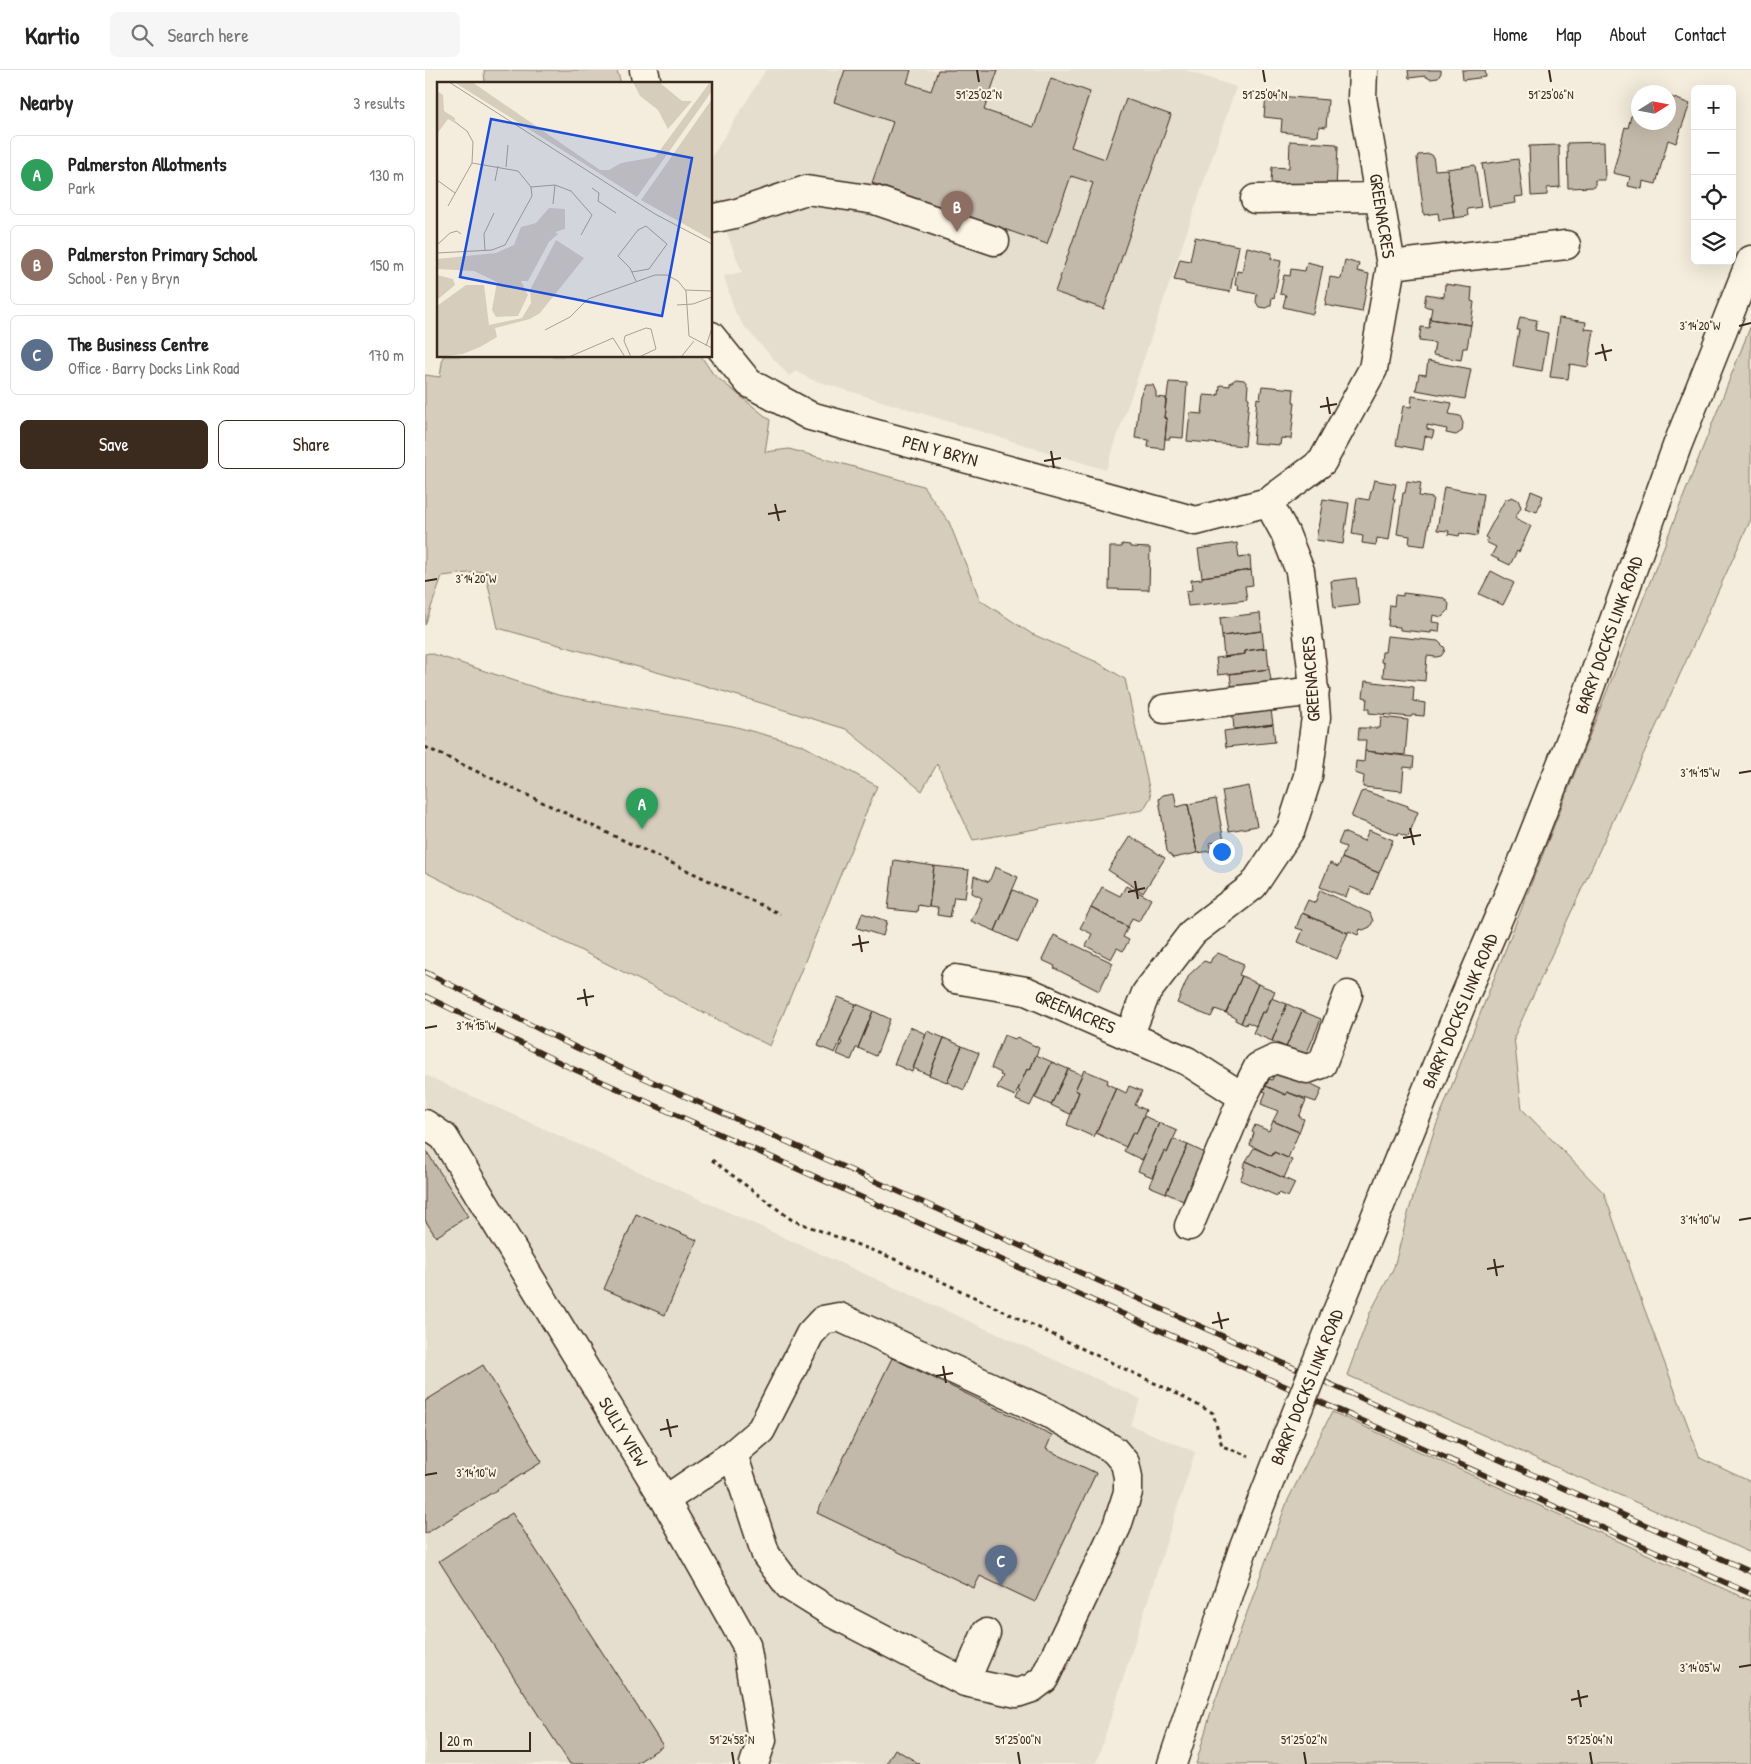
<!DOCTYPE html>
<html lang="en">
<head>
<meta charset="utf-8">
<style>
	:root { --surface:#fff; --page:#f6f6f6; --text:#222; --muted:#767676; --line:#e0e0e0; --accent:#3b2a1e }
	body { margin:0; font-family:"Patrick Hand",sans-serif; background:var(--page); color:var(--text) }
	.controls { position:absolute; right:15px; top:15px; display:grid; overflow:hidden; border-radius:8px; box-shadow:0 5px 20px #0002 }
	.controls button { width:45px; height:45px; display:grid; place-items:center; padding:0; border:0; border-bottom:1px solid var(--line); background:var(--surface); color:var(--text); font:25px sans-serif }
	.compass { position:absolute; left:1206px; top:15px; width:45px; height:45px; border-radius:50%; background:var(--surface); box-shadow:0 5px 20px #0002; rotate:79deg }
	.scale { position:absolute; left:15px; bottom:12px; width:91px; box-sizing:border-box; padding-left:5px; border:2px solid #3b2a1e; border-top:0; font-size:14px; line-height:18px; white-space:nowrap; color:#3b2a1e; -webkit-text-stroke:4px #fcf5e5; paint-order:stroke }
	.you { position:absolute; left:796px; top:781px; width:18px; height:18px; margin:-12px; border:4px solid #fff; border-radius:50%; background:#1a73e8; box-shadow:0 0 0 8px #1a73e833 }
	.badge { display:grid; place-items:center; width:32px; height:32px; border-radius:50%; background:var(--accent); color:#fff; font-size:16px; font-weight:700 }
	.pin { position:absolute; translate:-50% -41px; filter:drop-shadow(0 1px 2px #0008) }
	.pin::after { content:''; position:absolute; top:26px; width:18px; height:15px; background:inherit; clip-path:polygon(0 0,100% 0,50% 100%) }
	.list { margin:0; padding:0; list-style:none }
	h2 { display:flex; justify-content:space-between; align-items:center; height:65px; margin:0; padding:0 20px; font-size:21px }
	h2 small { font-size:16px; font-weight:400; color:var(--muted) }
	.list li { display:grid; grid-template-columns:32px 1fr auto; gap:15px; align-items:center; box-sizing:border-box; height:80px; margin:0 10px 10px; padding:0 10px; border:1px solid var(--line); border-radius:8px }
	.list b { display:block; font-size:19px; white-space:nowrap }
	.list p { margin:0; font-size:16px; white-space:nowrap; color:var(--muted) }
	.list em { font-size:16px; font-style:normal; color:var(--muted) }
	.actions { display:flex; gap:10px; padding:15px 20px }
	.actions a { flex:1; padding:11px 0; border:1px solid var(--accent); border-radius:8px; text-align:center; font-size:18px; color:var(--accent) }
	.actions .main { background:var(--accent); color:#fff }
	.icon { flex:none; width:28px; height:28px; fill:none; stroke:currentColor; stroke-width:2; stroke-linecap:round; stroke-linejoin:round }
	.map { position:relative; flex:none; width:1326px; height:1694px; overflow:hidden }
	header { display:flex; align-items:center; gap:30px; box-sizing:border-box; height:70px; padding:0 25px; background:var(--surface); border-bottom:1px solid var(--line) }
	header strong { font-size:24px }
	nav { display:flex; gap:28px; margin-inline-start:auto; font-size:18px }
	.search { width:350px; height:45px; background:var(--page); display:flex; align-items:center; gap:12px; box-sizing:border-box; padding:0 18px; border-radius:8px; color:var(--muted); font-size:19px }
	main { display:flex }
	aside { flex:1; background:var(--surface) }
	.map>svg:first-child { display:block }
	.built { fill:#e5ddce }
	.green { fill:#d6cdbd; stroke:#887c6e }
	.building { fill:#c3b9aa; stroke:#3b2a1e }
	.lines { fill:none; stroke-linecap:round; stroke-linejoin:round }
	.minor-casing { stroke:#3b2a1e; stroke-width:31 }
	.major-casing { stroke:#3b2a1e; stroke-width:31 }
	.path { stroke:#3b2a1e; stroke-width:3; stroke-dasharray:4 4; stroke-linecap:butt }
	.minor { stroke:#fcf5e5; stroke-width:28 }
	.major { stroke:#fcf5e5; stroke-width:28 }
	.rail-casing { stroke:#3b2a1e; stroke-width:5.5 }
	.rail { stroke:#fcf5e5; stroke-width:4; stroke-dasharray:11; stroke-linecap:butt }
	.major-bridge-casing { stroke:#3b2a1e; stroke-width:31; stroke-linecap:butt }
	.major-bridge { stroke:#fcf5e5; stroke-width:28 }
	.ticks { fill:none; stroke:#3b2a1e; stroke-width:2 }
	.labels { text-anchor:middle; stroke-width:4; stroke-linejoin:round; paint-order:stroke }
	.street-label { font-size:18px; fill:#3b2a1e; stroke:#fcf5e5 }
	.inset-road { fill:none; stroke:#aa9f91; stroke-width:1 }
	.view { fill:#1d4ed8; fill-opacity:0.15; stroke:#1d4ed8; stroke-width:2.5 }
	.inset-edge { fill:none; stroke:#3b2a1e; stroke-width:2.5 }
	.ticks-label { font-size:12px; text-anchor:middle; fill:#3b2a1e; stroke:#fcf5e5; stroke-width:4; stroke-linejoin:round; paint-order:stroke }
</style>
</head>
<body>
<header>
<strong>Kartio</strong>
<div class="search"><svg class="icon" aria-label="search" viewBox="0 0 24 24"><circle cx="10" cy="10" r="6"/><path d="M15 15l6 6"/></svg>Search here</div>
<nav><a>Home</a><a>Map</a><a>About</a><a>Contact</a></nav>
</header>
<main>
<aside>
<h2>Nearby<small>3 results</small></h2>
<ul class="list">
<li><span class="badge" style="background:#2e9e5b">A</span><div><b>Palmerston Allotments</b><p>Park</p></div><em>130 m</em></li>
<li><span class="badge" style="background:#8d6e63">B</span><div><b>Palmerston Primary School</b><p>School · Pen y Bryn</p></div><em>150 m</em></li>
<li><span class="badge" style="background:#5c6f8a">C</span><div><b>The Business Centre</b><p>Office · Barry Docks Link Road</p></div><em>170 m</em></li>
</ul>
<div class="actions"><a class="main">Save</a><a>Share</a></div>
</aside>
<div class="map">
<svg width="1326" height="1694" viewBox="0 0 1326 1694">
	<rect width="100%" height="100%" fill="#f4eddd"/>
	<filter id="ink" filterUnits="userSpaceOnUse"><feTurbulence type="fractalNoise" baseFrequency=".02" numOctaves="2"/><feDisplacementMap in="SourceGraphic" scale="10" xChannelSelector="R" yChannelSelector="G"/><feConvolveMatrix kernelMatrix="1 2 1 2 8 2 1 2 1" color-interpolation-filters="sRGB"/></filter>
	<g filter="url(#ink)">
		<!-- built -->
		<path class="built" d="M341,0H760L811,17L681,400L385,309L371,301L364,306L318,255L310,242L299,206L317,202L286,122V88Z
			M0,1005L716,1329L705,1355L770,1382L671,1694H0Z"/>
		<!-- green -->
		<path class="green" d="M59,0H192L196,14H60Z
			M1326,255V449L1089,967L1097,1039L1179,1123L1218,1235L1275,1388L1326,1412V1483L922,1305L945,1243L969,1197L984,1140L1009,1061Z
			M18,286H276L288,304L345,350L340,382L364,379L498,416L524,452L555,530L607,564L672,592L700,609L726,727L718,740L548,770L512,694L497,721L421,659L271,613L73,558L60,501L17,506L0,555V305L15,307Z
			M5,583L133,625L308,656L377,675L452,716L345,976L0,802V584Z
			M907,1342L1326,1531V1694H771L785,1645L862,1432Z"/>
		<!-- building -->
		<path class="building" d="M420,0H486L482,13L506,21L513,0H573L559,40L609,57L626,8L665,22L646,77L680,89L701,29L746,45L679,239L630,222L668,113L646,106L622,174L447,113L468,52L409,32Z
			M983,0H1016V3L1013,8L1005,9L1000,6L984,8Z
			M1037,0H1060L1061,7L1038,10Z
			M841,25L903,30L901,57L894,56L893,66L856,62L857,49L839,47Z
			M1244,26L1265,34L1251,73L1243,70L1231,114L1218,111L1217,119L1203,116L1205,107L1188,103L1200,57L1203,58L1206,46L1212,43H1214V52L1233,56L1234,52H1244Z
			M865,71L911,74V76H913L911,119L862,116V114L846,113L847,97L864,98Z
			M1179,72L1180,110H1170V117L1143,118L1142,73Z
			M1134,75L1135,117L1122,118V125L1106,126L1104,76Z
			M1005,84L1008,86L1010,100L1022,99L1029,148L1014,150L1013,143L999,145L992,88L993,85Z
			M1093,89L1098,126L1090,127L1091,133L1064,137L1057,94Z
			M1050,95L1056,137L1042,139L1043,146L1029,148L1022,99Z
			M770,167L814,176L805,222L760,214V212L749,210L755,189L765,191Z
			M822,177L847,183L846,189L856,191L849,228L847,227L846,235L841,238L834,237L831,232L832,224L813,220L814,216L810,215L812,201L817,202Z
			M920,190L934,194L932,201L944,204L937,242L900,235L905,207L916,209Z
			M882,192L898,196L888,244L858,237L861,225L855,224L859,205L865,206L866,199L880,201Z
			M1020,214L1047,218L1046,231L1049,232L1046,255L1005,249L1007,238L999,236L1001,224L1019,227Z
			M1095,247L1112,250L1110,260L1123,263L1117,301L1088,296L1094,260H1092Z
			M1134,248L1161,252L1160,259L1169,260L1163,297L1145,294L1143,309L1125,307Z
			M1005,249L1046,255L1042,278H1038L1036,290L1008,285L1010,273L994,271L996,257L1004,258Z
			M1003,291L1046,299L1040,329L991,320L994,304L1001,305Z
			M811,309L819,310L823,315L822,327L824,328L820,376L762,371L765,343L777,344L779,325L792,326V324L794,325L795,315L805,316V313Z
			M744,312L762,313L758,368L745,367V369H740L742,348H739Z
			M720,315H728L731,322V327L741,328L739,348H742L739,379L723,377L724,370L710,368L715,326Z
			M837,316L869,319L868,332H870L866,369L856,368L855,375L828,373L832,328L835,329Z
			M987,326L1027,333L1024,344L1035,346L1038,353L1037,361L1031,365L1021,363L1022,359L1002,355V359L1009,361L1007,368L1000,366L998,380L971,375L978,336L986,337Z
			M949,410L971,414L968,429H970L964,470L952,468L951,475L937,473L938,466L927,464L932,428L944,430Z
			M982,411L996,413L994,426L1008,428L1000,476L984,474L985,466L972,464L978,423H980Z
			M1019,417L1058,424L1052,466L1035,463L1034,466L1023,464L1024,461L1012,460Z
			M1106,421L1118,426L1112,442L1100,438Z
			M1087,427L1093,430L1096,437L1090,448L1106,456L1094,482L1092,481L1085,495L1066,486L1071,477L1061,472L1063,469L1060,467L1080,430Z
			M898,429L924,433L918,474L891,470Z
			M812,473L814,488L825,486L826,500L777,507L773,479Z
			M697,474L705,475V477L725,478L724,520L684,519L685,477H697Z
			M826,500L828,515L820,516L822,530L763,536L761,521L767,520L766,510L777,509V507Z
			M1066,501L1089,513L1078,535L1054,524Z
			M931,508L934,535L909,538L906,511Z
			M978,523L1019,528L1024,534L1023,541L1017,547L1008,545L1007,552L1015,553L1014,562L1006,561V563L975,560V557L963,556L965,535L969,536L970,525L978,526Z
			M835,543L837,561L797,566L795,548Z
			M837,561L839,578L820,581V584L799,587L797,566Z
			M962,566L1013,571L1020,578L1019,582L1016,586L1011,587L1002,586L1000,611L958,607L959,593L956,592L957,582H960Z
			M842,578L844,599L793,605L791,588L820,584V581Z
			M844,599L847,616L807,620L805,604Z
			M940,611L989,617L988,631L1000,633L999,646L987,645L986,647L944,643V639H941L942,628L938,627Z
			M844,626L848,654L809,659L807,638Z
			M956,647L983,650L980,685L940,681L941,670H933L934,658H955Z
			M848,654L850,672L801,677L799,661Z
			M940,681L989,687L988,698L979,697L977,721L938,717L939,706L930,703L931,691L939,692Z
			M824,716L832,756L804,761L797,721Z
			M940,721L983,736V738L993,742L983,767L973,763L972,765L926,747L936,722Z
			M749,723L752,737L763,734L772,783L748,788L742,781L734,729L738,725Z
			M791,729L799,771L784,773L786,781L772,783L763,734Z
			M944,760L968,770L954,803L917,788L921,777L913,774L918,762L939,771Z
			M705,766L740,788L718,823L683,800Z
			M917,788L954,803L945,825L925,817L921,827L895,817L905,793L913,797Z
			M469,790L509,796L504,837L493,835L492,842L463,839Z
			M509,796L544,800L540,828L529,827L525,847L512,845L513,838L504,837Z
			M570,797L593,807L570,861L546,851L557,828L547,823L549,806L564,812Z
			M701,816L726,829L714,851L707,848L703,857L666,838L677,817L695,826Z
			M588,820L611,830L593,872L570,861Z
			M895,820L945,843L948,851L945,857L938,860L935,859L933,865L924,861L923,863L877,843L883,830L890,833Z
			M666,838L703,857L698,867L704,870L698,881L692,878L686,889L661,876L667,864L655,858Z
			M437,843L462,851L458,866L432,858Z
			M877,843L923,863L912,889L873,872L878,860L871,858Z
			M629,865L688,893L674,921L629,898L630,896L617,890Z
			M793,883L819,894L814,905L817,906L801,943L790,939L786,947L752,933L764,905L779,891L785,893L787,888Z
			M817,906L833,914L816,953L810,950L811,948L801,943Z
			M833,914L850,921L840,943L837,942L831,956L822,952L821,955L816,953Z
			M413,927L431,934L410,983L393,976Z
			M846,928L862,934L847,971L828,963L837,942L840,943Z
			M431,934L448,941L433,978H431L426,990L412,984L417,972L415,971Z
			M862,934L877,941L861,977L847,971Z
			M448,941L465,949L451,986L433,978Z
			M877,941L896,949L872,1007L852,998Z
			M485,957L501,964L487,1002L469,994Z
			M502,961L519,968L504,1005L488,998Z
			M579,965L590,969L592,967L614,978L605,1000L602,999L590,1026L572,1018L578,1006L575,1005L576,1003L566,998Z
			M519,968L537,976L522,1012L504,1005Z
			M537,976L554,983L539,1020L522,1012Z
			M611,985L627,992L605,1036L591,1030L595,1021L593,1020L602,999L605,1000Z
			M627,992L643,999L626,1035L610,1028Z
			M852,998L897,1019L891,1032L862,1022L861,1025L841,1016L844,1009L847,1010Z
			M643,999L657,1005L650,1020L654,1022L645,1044L626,1035Z
			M659,1000L683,1010L682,1014L691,1018L669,1067L642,1055L654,1022L650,1020Z
			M704,1016L717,1021L710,1035L721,1040L711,1064L708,1062L701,1077L671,1063L691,1018L701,1023Z
			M841,1016L861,1025L862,1022L881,1030L874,1047L879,1049L874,1062L848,1051L853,1041L836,1034L841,1022L838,1021Z
			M719,1046L734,1053L717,1090L699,1081L708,1062L711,1064Z
			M848,1051L874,1062L863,1088L849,1082L847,1086L825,1075L829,1063L827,1062L830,1055L844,1061Z
			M734,1053L752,1061L742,1083L739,1081L727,1107L713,1101Z
			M748,1069L763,1075L741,1123L724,1116L739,1081L742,1083Z
			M763,1075L780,1083L758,1131L741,1123Z
			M829,1078L847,1086L849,1082L867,1090L859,1108L821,1091Z
			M0,1079L43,1146L11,1167L0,1150Z
			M821,1091L870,1113L863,1127L853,1123L852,1126L815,1110L820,1098L818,1097Z
			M211,1144L272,1170L240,1245L179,1219Z
			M467,1288L627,1365L621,1379L671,1403L610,1532L555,1506L549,1518L392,1443Z
			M58,1295L117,1392L0,1464V1331Z
			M87,1443L238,1676L210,1694H145L14,1491Z
			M470,1679L495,1694H461Z"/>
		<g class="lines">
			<defs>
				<path id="minor" d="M219,0L222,14
					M830,129L954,127
					M286,149L309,144L381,120L450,130L570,171
					M966,195L1141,175
					M286,266L324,313L385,346L771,451L843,432L897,392L948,299L966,195L937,28L938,0
					M739,639L890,621
					M530,909L601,921L704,966L721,923L768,862L828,816L866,759L883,706L891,647L887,598L875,501L860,463L843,432
					M704,966L762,991L818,1027
					M0,1054L19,1067L240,1430L321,1574L337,1670L329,1694
					M764,1156L818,1027L833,997L850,989L882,999L897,994L923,925
					M240,1430L308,1384L336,1360L385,1264L398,1250L414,1247L623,1343L689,1380L700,1393L703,1407V1422L692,1456L619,1609L607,1618L592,1623L540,1612L409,1544L364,1516L341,1485L308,1384
					M540,1612L561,1563"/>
				<path id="major" d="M907,1254L1039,928L1096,796L1148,664L1252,376L1326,190
					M747,1694L817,1482L861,1369"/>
			</defs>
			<!-- minor casing -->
			<use href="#minor" class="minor-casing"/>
			<!-- major casing -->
			<use href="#major" class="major-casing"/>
			<!-- path -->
			<path class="path" d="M0,677L355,844
				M287,1090L367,1150L465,1187L742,1319L788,1343L797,1376L824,1386"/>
			<!-- minor -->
			<use href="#minor" class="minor"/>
			<!-- major -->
			<use href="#major" class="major"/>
			<defs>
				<path id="rail" d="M0,902L152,978L1326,1502
					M0,926L144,997L1326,1524"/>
			</defs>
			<!-- rail casing -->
			<use href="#rail" class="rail-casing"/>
			<!-- rail -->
			<use href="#rail" class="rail"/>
			<defs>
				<path id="major-bridge" d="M861,1369L907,1254"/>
			</defs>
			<!-- major-bridge casing -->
			<use href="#major-bridge" class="major-bridge-casing"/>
			<!-- major-bridge -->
			<use href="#major-bridge" class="major-bridge"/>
		</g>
	</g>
	<!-- ticks -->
	<path class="ticks" d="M552,0L554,12M838,0L840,12M1124,0L1126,12M1314,256L1326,253M1177,274L1181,291M1170,284L1187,280M902,327L905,344M895,337L912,334M626,381L629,398M619,391L636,388M350,434L354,451M343,444L361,441M0,511L12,509M1314,703L1326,701M985,758L989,775M978,768L996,765M710,811L713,829M703,822L720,818M434,865L437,882M427,875L444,872M159,919L162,936M152,929L169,926M0,958L12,956M1314,1150L1326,1148M1069,1189L1072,1206M1062,1199L1079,1196M793,1242L797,1259M787,1253L804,1249M518,1296L521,1313M511,1306L528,1303M242,1349L246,1367M235,1360L253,1356M0,1405L12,1403M1314,1597L1326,1595M1153,1620L1156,1637M1146,1630L1163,1626M307,1682L309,1694M593,1682L595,1694M879,1682L881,1694M1165,1682L1167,1694"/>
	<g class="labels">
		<!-- street labels -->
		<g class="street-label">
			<text transform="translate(957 146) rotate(81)" y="6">GREENACRES</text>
			<text transform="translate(515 381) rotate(15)" y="6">PEN Y BRYN</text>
			<text transform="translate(1184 565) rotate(-70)" y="6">BARRY DOCKS LINK ROAD</text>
			<text transform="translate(886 609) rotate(-94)" y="6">GREENACRES</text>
			<text transform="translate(1035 941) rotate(-67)" y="6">BARRY DOCKS LINK ROAD</text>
			<text transform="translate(650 942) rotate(23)" y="6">GREENACRES</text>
			<text transform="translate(882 1317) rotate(-68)" y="6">BARRY DOCKS LINK ROAD</text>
			<text transform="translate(198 1362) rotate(59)" y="6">SULLY VIEW</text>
		</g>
	</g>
	<!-- overview -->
	<g transform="translate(12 12)">
		<rect width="275" height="275" fill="#f4eddd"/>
		<path d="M17,0H35L163,88H172L184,81L218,75L273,0L275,9L200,115ZM196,0H222L245,19H255L231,47L221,28L203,14ZM0,9L6,13L7,29L18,36V41L11,37L0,52ZM275,17V158L204,118ZM112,126L128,127V147L118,150L121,152L112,160L91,199H84L91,213L81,234L59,235L55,228L60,200L37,189L0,187V177L59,171L77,163L84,145L99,141ZM119,158L147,176L103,231L93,237L58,246L60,255L45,264L26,272L0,275V224L29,203H47L52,243L85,236L94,221L93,208ZM0,193L16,197L18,203L0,218Z" fill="#d6cdbd"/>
		<path class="inset-road" d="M12,0L218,132L275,162M18,40L30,49L36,60L35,81M69,85L71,63M0,98L18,111M58,99L61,84M94,105L118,103L134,109L155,133L144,153M155,106L162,111L161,119L179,131M116,122L118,103M0,163L13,151L20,149L24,152M48,169L47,152L57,131M0,171L55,168L68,163L95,114L94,105L81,89L35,81L11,124M195,190L212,187L230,162L209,144L201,148L181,174L193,186L199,199M248,208L275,209M240,223L256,222L275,215M108,248L133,235L151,217L218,193H230L241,199L249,209L252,254L275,266M269,264L275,246M132,275L176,256L188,275M194,275L187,259L188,254L209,246L214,247L219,267L202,275M244,275L257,259"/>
		<path class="view" d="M54,37L255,76L225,234L23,195Z"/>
		<rect width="275" height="275" class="inset-edge"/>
	</g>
	<g class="ticks-label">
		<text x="554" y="29">51°25'02"N</text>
		<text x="840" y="29">51°25'04"N</text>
		<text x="1126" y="29">51°25'06"N</text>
		<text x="1275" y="260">3°14'20"W</text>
		<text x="51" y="513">3°14'20"W</text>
		<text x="1275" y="707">3°14'15"W</text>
		<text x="51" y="960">3°14'15"W</text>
		<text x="1275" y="1154">3°14'10"W</text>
		<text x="51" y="1407">3°14'10"W</text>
		<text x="1275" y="1602">3°14'05"W</text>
		<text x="307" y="1674">51°24'58"N</text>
		<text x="593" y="1674">51°25'00"N</text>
		<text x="879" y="1674">51°25'02"N</text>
		<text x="1165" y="1674">51°25'04"N</text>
	</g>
</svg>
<div class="controls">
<button>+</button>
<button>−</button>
<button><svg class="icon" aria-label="locate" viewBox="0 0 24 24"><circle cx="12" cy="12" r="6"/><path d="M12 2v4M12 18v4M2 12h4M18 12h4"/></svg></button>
<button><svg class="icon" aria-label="layers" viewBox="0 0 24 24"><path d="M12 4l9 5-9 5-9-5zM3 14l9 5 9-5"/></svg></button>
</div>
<svg class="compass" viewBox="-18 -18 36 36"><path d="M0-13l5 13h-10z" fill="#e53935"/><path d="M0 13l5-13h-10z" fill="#767676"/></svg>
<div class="scale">20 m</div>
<div class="you"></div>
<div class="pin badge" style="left:217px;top:759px;background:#2e9e5b">A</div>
<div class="pin badge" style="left:532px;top:162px;background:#8d6e63">B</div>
<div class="pin badge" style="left:576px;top:1516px;background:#5c6f8a">C</div>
</div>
</main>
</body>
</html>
